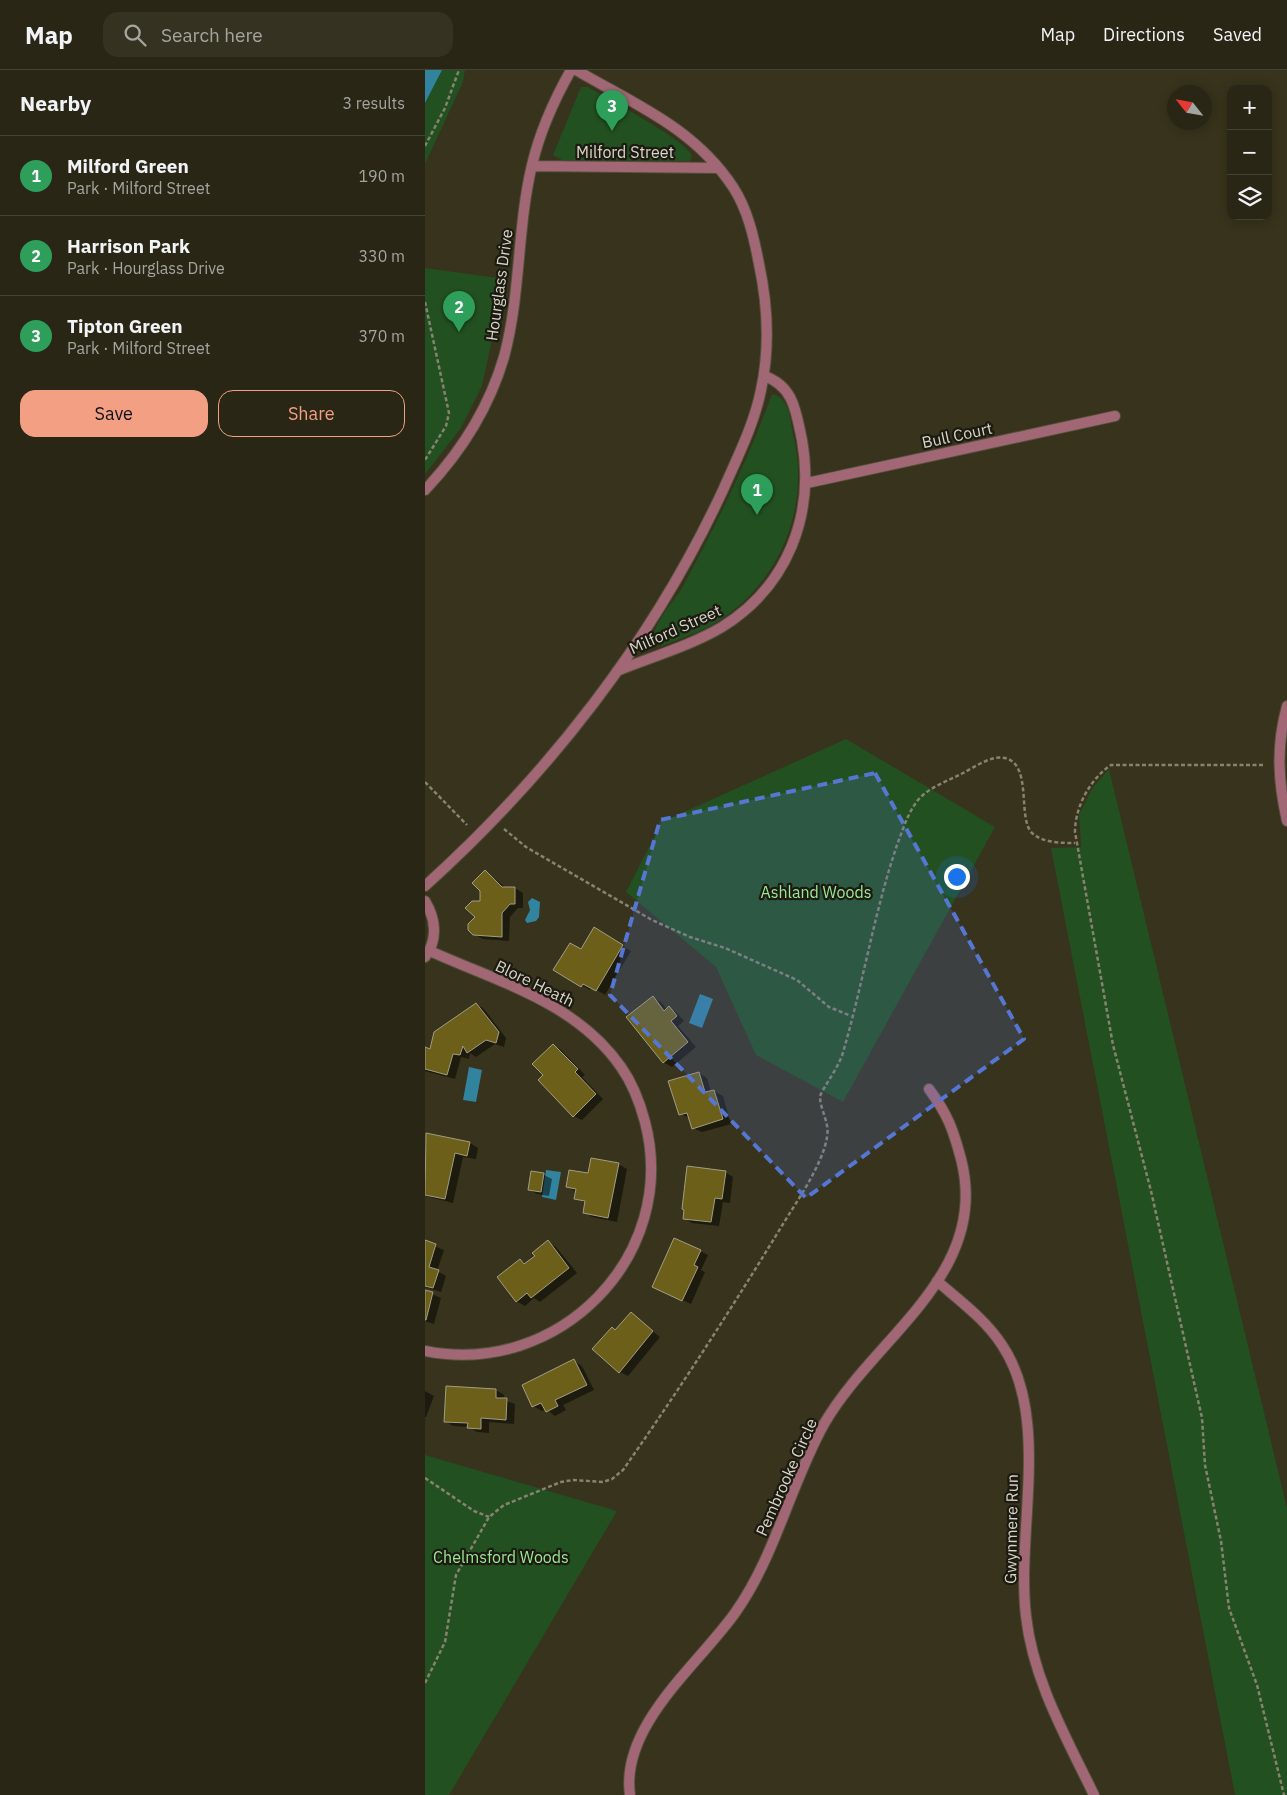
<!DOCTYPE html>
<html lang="en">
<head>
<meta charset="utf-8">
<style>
	:root { --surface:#292615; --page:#353222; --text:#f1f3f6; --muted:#a5a5a0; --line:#454334; --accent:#f39f83 }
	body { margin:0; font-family:"IBM Plex Sans",sans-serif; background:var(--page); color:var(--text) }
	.controls { position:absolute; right:15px; top:15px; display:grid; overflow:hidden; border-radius:10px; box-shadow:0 2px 12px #0003 }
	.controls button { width:45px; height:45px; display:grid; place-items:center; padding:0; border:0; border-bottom:1px solid var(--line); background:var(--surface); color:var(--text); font:25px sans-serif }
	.compass { position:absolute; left:742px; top:15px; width:45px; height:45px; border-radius:50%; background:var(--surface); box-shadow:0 2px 12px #0003; rotate:301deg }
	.you { position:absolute; left:531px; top:806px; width:18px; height:18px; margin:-12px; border:4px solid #fff; border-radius:50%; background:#1a73e8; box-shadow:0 0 0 8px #1a73e833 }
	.badge { display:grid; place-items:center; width:32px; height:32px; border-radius:50%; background:var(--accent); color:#fff; font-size:16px; font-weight:700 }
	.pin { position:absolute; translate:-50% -41px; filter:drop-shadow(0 1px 2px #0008) }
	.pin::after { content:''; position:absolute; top:26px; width:18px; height:15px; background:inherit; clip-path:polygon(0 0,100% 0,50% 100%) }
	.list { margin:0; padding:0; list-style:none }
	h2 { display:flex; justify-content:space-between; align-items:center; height:65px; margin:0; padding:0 20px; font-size:21px }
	h2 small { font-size:16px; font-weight:400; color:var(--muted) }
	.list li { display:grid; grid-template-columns:32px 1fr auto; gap:15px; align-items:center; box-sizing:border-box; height:80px; padding:0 20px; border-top:1px solid var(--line) }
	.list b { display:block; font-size:19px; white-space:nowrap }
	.list p { margin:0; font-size:16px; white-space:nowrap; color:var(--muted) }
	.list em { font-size:16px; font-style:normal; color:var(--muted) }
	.actions { display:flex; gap:10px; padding:15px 20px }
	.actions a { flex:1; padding:11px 0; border:1px solid var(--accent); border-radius:15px; text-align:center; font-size:18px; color:var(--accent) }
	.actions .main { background:var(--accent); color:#111 }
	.icon { flex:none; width:28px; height:28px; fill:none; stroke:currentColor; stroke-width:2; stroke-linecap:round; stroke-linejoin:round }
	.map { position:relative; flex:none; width:862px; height:1725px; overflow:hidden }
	header { display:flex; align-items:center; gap:30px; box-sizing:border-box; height:70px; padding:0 25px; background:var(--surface); border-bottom:1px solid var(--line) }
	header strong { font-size:24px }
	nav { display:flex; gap:28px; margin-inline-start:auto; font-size:18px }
	.search { width:350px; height:45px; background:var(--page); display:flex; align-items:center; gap:12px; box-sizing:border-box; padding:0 18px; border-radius:15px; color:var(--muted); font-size:19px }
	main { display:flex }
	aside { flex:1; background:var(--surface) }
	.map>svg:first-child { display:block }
	.green { fill:#235021 }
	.water { fill:#31839e }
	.shadow { fill:#0007 }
	.building { fill:#6b5f1a; stroke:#a39e84 }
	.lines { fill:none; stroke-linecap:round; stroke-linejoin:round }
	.minor-casing { stroke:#54503b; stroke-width:12 }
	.path { stroke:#868371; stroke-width:2.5; stroke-dasharray:4 2.5; stroke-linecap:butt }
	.minor { stroke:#a16775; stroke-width:10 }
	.marked { fill:#5577d3; fill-opacity:0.2; stroke:#5577d3; stroke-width:4; stroke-dasharray:10 6; stroke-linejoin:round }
	.labels { text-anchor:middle; stroke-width:4.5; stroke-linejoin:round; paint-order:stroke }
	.street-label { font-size:16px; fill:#d8d6c8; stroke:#1c1a11 }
	.park-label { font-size:16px; fill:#99e994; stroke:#1c1a11 }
</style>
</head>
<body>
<header>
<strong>Map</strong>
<div class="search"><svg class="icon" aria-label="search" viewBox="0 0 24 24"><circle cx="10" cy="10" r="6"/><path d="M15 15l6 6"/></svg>Search here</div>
<nav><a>Map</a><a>Directions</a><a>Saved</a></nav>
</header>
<main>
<aside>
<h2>Nearby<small>3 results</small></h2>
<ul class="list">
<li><span class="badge" style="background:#2e9e5b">1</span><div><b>Milford Green</b><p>Park · Milford Street</p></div><em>190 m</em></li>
<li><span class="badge" style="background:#2e9e5b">2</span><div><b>Harrison Park</b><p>Park · Hourglass Drive</p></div><em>330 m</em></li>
<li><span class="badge" style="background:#2e9e5b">3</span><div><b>Tipton Green</b><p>Park · Milford Street</p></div><em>370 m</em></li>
</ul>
<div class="actions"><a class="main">Save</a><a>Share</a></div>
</aside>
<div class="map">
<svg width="862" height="1725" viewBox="0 0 862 1725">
	<rect width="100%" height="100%" fill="#37331c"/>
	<!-- green -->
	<path class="green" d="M0,0H40L38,12L0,94Z
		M156,17H163C181,28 263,71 267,86L265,91L137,90L128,85Z
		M0,198L80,209L57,316L36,358L0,404Z
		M347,324C365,328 365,348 368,364C386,435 356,512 293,551C276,562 255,569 237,576L229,574C224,557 248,533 257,518C292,453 322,393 347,324Z
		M421,669L570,757L418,1032L331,985L291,897L201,822L237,752Z
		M684,699L862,1438V1725H810L626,778L656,777L654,745L668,717Z
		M0,1385L192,1441L24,1725H0Z"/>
	<!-- water -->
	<path class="water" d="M0,0H17L0,33Z
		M107,828L115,832L114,847L111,851L102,853L100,850L105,840L103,832Z
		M275,924L288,929L277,958L264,953Z
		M44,997L57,1000L51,1032L38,1030Z
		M121,1100L136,1102L131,1130L117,1127Z"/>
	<!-- shadow -->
	<path class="shadow" d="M60,801L81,818H90L98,823V838H93L85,847L84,871L58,869L49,864Z
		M169,859L206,881L180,925L167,917L165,920L130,900L156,881Z
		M228,928L236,932L242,940L244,938L252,943L259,951L253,956L271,977L247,997L238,992Z
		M51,934L59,939L81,968L79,977L70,974L51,987L45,983L44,989L36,987L30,1009L0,1001V979L6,980Z
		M128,975L136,980L160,1005L157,1007L178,1029L157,1050L149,1046L120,1005Z
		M274,1003L282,1008L286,1022L289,1021L298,1026L306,1054L277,1062L268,1058L265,1048L255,1044Z
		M2,1064L45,1073L53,1078L51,1089L38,1087L28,1133L0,1126V1074Z
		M193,1094L202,1099L192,1152L167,1147L159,1142L161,1133L150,1128L151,1122L143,1117L164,1105Z
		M300,1102L308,1107L305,1133L298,1132L294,1156L267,1153L259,1148Z
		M119,1105L127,1109L124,1126L112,1124L104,1119Z
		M0,1172L19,1180L12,1201L21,1206L16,1222L0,1217Z
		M123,1172L131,1177L152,1203L115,1232L109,1228L100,1236L91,1231L95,1191L102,1194L112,1187Z
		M275,1181L283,1185L276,1200L280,1202L266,1234L237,1221Z
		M0,1221L16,1228L9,1254L0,1251Z
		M206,1244L235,1267L203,1306L195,1302L191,1261Z
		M149,1291L157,1296L169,1320L138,1335L141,1340L130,1346L121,1339L117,1341L108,1336Z
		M71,1320L79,1325V1330L90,1334L89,1354L64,1352V1363L52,1362L44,1357L28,1356L20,1351Z
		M0,1321L9,1326L1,1347H0Z"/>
	<!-- building -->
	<path class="building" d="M60,800L77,817H90V834H85L77,843V867L48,865L43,860V854L50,847L40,838L47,831H55V821L47,813Z
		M169,857L198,875L171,921L158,914L156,917L128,900L145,873L156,879Z
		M228,926L239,941L244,936L252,946L246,951L263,972L238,993L201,947Z
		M51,933L74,962L71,973L61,970L42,983L38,976L35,985L28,984L22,1005L0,999V977L5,979L9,962Z
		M128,974L153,999L150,1002L171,1024L148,1047L113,1010L118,1005L107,994Z
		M274,1002L280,1022L289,1020L298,1049L267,1059L262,1043L254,1045L243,1011Z
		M1,1063L45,1072L42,1086L30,1083L20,1129L0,1125Z
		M166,1088L194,1093L183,1148L158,1143L160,1131L149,1129L151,1119L141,1117L144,1100L163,1103Z
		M262,1096L301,1101L297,1129L290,1128L286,1152L258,1149L259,1140L257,1139Z
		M106,1101L119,1103L116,1122L103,1120Z
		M249,1168L276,1180L269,1195L273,1197L257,1231L227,1217Z
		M0,1170L11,1174L4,1197L14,1200L8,1218L0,1216Z
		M123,1170L144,1198L106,1228L102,1223L91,1232L72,1207L95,1189L99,1194L110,1186L107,1183Z
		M0,1220L8,1222L1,1250H0Z
		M206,1242L228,1261L194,1303L167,1279L187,1257L190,1260Z
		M149,1289L162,1315L130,1330L133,1336L121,1342L116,1333L107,1337L97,1315Z
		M21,1316L71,1319V1328H82L81,1350L56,1348V1359L42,1358L43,1353L19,1352Z"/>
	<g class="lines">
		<defs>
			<path id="minor" d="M107,96L293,98
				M382,413L690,346
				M0,420C36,382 64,338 79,287C96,224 92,157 107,95C115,61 129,30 146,0
				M192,601C226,587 265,576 297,557C363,516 390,445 377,370C371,342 369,316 339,306
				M862,636C851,676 853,711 862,751
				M0,816C123,705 228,571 298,420C312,388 329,355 336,320C345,278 343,236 334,194C329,168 323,140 308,117C269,58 211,35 151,0
				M0,831C11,849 13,870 0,887
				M512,1211C535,1231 560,1249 577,1275C626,1348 591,1462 601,1546C608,1610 641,1667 669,1725
				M0,1281C133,1308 255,1186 220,1052C215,1033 208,1014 196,997C151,932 73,912 5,881
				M205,1725C195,1656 273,1595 310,1543C351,1485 365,1415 399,1354C449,1267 566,1204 536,1089C528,1059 523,1045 504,1019"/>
		</defs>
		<!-- minor casing -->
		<use href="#minor" class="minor-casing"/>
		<!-- path -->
		<path class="path" d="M0,76L20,38L34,0
			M0,232L24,343L21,356L0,390
			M838,695H686C665,709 650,737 650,762L688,975L726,1121L777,1348L780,1395L796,1471L804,1538L832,1615L859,1725
			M0,712L42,755
			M79,759L101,777L227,850L265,867L300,878L372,910L404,937L426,946
			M0,1408L49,1441L64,1447
			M0,1613L20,1572L31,1505L64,1447L79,1435L136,1412L148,1410L178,1412L187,1409L198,1400C254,1320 307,1238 358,1154C372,1131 398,1094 402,1067C405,1053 395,1040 395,1026C402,1011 415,996 419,979C438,913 449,844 471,778C477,762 482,744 493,730C504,717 523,711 538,703C550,697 566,685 580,688C608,695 592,748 607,763C618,773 637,773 650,773"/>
		<!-- minor -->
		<use href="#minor" class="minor"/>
	</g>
	<!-- marked area -->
	<path class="marked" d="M450,703L599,969L381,1128L185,925L235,750Z"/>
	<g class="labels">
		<!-- street labels -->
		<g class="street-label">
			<text x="200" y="88">Milford Street</text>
			<text transform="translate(74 215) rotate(-82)" y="6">Hourglass Drive</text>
			<text transform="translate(532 365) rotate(-12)" y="6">Bull Court</text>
			<text transform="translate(250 559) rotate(-24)" y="6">Milford Street</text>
			<text transform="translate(110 913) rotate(26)" y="6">Blore Heath</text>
			<text transform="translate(361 1407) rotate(-66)" y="6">Pembrooke Circle</text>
			<text transform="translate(586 1459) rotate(-89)" y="6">Gwynmere Run</text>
		</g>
		<!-- park labels -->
		<g class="park-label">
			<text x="391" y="828">Ashland Woods</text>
			<text x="76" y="1493">Chelmsford Woods</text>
		</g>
	</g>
</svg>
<div class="controls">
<button>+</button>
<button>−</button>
<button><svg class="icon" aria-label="layers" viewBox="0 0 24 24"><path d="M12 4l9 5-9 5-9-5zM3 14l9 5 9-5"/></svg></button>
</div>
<svg class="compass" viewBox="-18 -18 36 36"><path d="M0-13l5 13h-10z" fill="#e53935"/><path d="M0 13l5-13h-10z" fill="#a5a5a0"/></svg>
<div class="you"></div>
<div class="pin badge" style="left:332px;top:445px;background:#2e9e5b">1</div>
<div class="pin badge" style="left:34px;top:262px;background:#2e9e5b">2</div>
<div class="pin badge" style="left:187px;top:61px;background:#2e9e5b">3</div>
</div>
</main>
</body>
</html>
